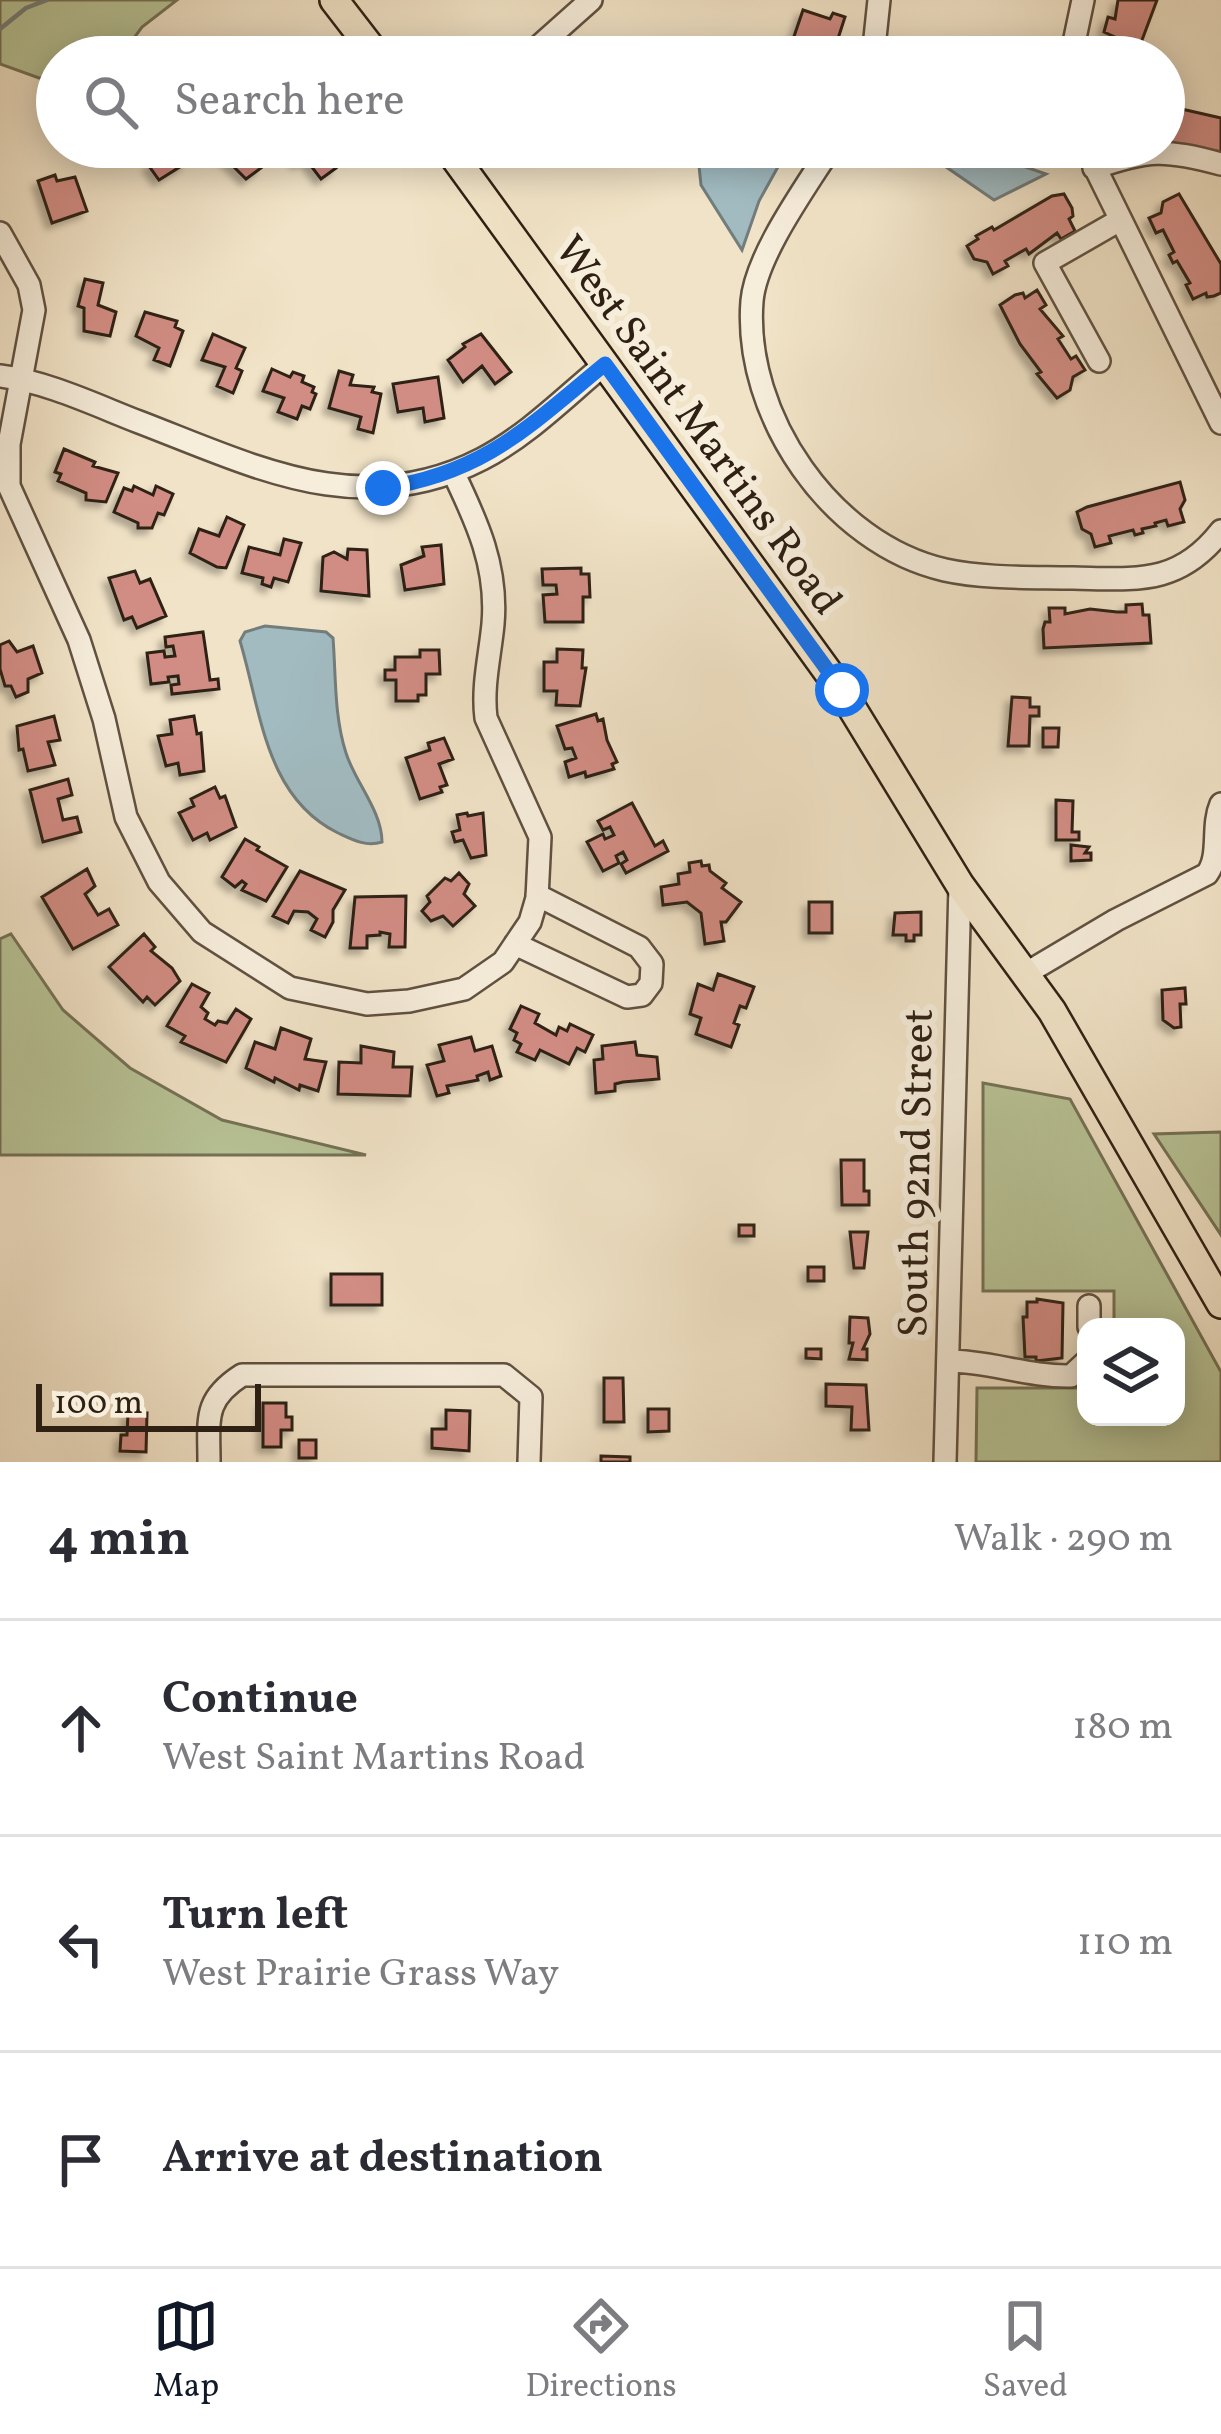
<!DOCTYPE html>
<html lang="en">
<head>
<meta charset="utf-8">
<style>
	:root { --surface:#fff; --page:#f2f2f3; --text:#2b2b33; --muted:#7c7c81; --line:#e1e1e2; --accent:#111827 }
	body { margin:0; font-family:Vollkorn,serif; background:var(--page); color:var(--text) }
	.controls { position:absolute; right:36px; bottom:36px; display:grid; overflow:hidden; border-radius:24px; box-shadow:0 6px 30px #0003 }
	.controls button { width:108px; height:108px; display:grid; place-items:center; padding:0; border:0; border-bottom:3px solid var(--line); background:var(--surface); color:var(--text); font:60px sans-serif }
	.scale { position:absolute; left:36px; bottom:30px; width:225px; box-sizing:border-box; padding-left:12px; border:6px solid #2f2014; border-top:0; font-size:33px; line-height:42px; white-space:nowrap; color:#2f2014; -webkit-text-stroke:9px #f6eddb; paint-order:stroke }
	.stop { position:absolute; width:36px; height:36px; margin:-27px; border:9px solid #1a73e8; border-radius:50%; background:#fff }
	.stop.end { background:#1a73e8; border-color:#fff; box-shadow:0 3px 12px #0008 }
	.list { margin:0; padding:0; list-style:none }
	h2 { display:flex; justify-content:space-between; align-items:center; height:156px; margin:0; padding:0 48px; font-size:51px }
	h2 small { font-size:39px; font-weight:400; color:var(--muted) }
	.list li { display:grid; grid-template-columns:78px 1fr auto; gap:36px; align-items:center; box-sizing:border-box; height:216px; padding:0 48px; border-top:3px solid var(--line) }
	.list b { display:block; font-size:45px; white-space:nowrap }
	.list p { margin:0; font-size:39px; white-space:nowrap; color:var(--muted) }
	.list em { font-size:39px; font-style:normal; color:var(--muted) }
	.icon { flex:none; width:66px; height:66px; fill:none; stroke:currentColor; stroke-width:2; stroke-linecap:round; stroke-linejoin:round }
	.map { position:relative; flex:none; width:1221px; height:1462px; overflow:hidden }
	.search { position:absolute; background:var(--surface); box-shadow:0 6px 30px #0003; left:36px; right:36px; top:36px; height:132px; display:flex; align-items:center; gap:30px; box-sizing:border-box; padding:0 42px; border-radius:66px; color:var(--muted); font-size:45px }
	.sheet { height:804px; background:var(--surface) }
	nav { display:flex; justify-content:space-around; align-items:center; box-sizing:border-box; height:168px; border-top:3px solid var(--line); background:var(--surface); font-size:33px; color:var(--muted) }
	nav a { display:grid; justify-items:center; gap:6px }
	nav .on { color:var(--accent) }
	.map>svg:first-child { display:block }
	.green { fill:#b8c497; stroke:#747256; stroke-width:3 }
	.water { fill:#a1bbc1; stroke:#737d7c; stroke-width:3 }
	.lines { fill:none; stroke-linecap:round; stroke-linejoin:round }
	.stream { stroke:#737d7c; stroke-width:4.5 }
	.building { fill:#d18c83; stroke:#2f2014; stroke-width:3; filter:url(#shadow) }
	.minor-casing { stroke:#605141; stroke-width:26 }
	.major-casing { stroke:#2f2014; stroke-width:32 }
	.minor { stroke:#f6eddb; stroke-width:21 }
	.major { stroke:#f1e3c7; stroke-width:27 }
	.route { stroke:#1a73e8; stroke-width:15 }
	.labels { text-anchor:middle; stroke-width:12; stroke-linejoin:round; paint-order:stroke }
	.street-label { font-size:42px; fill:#2f2014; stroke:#f6eddb }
</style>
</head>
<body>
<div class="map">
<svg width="1221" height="1462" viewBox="0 0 1221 1462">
	<defs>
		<filter id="shadow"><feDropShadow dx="-5.5" dy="5.5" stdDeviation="3" flood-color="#0004"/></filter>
	</defs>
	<rect width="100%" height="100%" fill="#f1e3c7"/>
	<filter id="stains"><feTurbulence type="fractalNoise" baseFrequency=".00167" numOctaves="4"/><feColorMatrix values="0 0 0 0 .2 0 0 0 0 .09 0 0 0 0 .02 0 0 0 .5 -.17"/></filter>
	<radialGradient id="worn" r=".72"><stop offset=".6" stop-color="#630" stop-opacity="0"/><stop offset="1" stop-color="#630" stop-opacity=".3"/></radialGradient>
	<!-- green -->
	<path class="green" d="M0,0H177L142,27L120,57H57V76L39,78L0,64Z
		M11,934L63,1010L130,1068L222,1120L366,1155H0V939Z
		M983,1083L1070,1099L1221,1372V1462H976L977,1388H1086V1417H1176V1327H1114V1291H983Z
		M1221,1132V1235L1154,1134Z"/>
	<!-- water -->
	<path class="water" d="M697,147H789L759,201L742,250L701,185Z
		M917,147H968L1046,174L994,200Z
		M265,626L326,632L333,638C336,676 334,716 346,753C355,782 382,811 382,842C366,847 353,840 338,833C265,797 261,711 240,641L245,632Z"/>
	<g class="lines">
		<!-- stream -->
		<path class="stream" d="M0,29L26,8L47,0"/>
	</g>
	<!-- building -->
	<path class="building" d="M1118,0H1157L1139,48L1104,32L1108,17L1115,19Z
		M803,10L830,19L833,13L845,17L832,57H787Z
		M225,40L237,56L242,57H210L207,54Z
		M1164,105L1221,118V158V152L1164,141Z
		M174,147L186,163L159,180L149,166Z
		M241,147H246L261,168L246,179L225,158Z
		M286,147L324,148L336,168L321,179L305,158L298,163Z
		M55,175L57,181L75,177L87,211L52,223L38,181Z
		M1064,194L1072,208L1073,216L1069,219L1075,231L1061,239L1057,233L1029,254L1026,249L1005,261L1008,266L993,274L987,262L974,259L967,246L978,239L976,236L992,227L994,230L1052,196Z
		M1179,194L1221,264V293L1214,296L1207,297L1206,293L1193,299L1186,285L1190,283L1177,261L1173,263L1169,255L1174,252L1163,230L1156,233L1149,218L1161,213L1163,202Z
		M85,279L103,283L98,305L116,312L110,336L84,331V308L78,306Z
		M1037,290L1046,305L1040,309L1063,336L1058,339L1071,359L1076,356L1085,370L1073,377L1070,390L1057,398L1037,374L1041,372L1020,344L1000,305L1015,295L1023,293L1025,298Z
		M145,312L177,321L175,327L183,331L170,366L154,360L159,348L136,336Z
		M213,334L245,348L236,368L242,371L233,393L217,386L225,367L202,360Z
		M481,334L511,372L495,384L482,366L463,382L448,360L465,347L463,344Z
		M272,369L290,377L293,372L304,376L302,382L314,387L312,392L316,394L310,409L302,406L297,419L278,412L284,398L263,391Z
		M339,371L353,375L350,385L374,387L372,392L381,394L373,433L358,429L361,417L329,408Z
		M438,377L444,418L425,422L423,408L398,412L393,384Z
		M64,449L95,462L93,466L118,473L106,502L86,500V493L58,481L61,474L55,472Z
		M1180,482L1185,500L1180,509L1184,522L1168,526L1166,520L1155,523L1156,526L1142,529L1143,533L1135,535L1133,530L1109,536L1111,543L1095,547L1091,534L1082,529L1077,512L1087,507Z
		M134,486L153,495L156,486L173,494L164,515L158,513L152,528H138V523L114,512L124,488L132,491Z
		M227,517L244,525L226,568L217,567L190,553L199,529L219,536Z
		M284,539L301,543L288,582L274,578L271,587L262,584L263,578L242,573L249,547L280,555Z
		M441,545L444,584L405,590L401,565L424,556L422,547Z
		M348,549L367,550L369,596L321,591L323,557L334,552L347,559Z
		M581,568V574H589L590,597H583V622H545L543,595L557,594L556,585H543L542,569Z
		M135,571L140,583L150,579L166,616L137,628L132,617L124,620L109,578Z
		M1142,604L1143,615H1149L1151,643L1044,648L1043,629L1045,622H1050L1049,608H1065V614L1090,609L1117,612H1126V605Z
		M203,632L210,680L218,679L219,689L172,694L171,685L179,684L178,676L168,677L169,682L151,684L147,653L164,651L165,657L175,656L173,646L166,647L165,637Z
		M9,641L17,652L33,646L42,673L28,679V692L16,697L11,686H5L0,669V645Z
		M557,649L583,650L582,668H586L580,706L556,705L557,691H544V662H557Z
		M420,650H439L440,674H426V695H418V701H396V680H385V670H395V657H420Z
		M1012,697L1030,698V707H1039V716H1030L1029,746H1008Z
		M596,714L598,721L603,719L607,740L617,762L612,764L614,769L586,777L585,772L569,777L565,762L576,758L572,748L565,749L557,726Z
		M54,716L60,740L48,742L55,765L28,771L23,749L19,750L17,726Z
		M194,716L197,734L201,733L204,771L180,775L178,763L166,766L158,736L172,734L170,720Z
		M1043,728H1059L1058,747H1043Z
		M444,738L453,759L439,764L447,785L440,787L442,792L420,799L406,758L430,750L428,743Z
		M68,779L72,795L58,799L63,820L77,817L81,832L43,842L30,790Z
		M215,787L220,798L225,796L236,827L210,840L207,833L193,840L179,813L194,806L191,799Z
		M1056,800L1073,801L1072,832H1079V840H1056Z
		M632,803L655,846L663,841L668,851L626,873L621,864L627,860L623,852L616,856L619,863L603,871L587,842L603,834L605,839L614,835L610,827L603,830L598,821Z
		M467,813L468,816L483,813L486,855L471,858L463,840L455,842L452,832L460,830L457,815Z
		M245,839L259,847L257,850L287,867L266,901L242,890L246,884L242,881L235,887L222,877Z
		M1071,845L1089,847L1085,853H1091V860L1071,861Z
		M701,861L702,866L709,865L710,871L726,883L722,888L741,902L726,922H721L724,941L705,944L701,913L687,902L663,905L661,887L679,884L678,874L690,872L689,863Z
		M87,869L95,886L85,894L98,915L109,909L118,925L73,949L42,897Z
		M300,871L345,890L333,910V922L325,937L311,930L317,919L308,912L294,911L288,923L273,916Z
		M459,873L469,884L464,894L475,906L453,926L443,916L431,921L422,911L430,902L427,896L445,878L451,881Z
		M406,896L405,947H389L390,934L380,932V935L367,936V948H350L355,897Z
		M809,902H832V933H809Z
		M921,912V935H914V941H906V935H893L895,913Z
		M144,934L155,947L151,951L172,968L180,981L155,1005L147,997L143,1002L109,967Z
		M718,974L754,987L746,1008L740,1006L734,1023L739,1025L731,1047L696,1034L701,1018L690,1014L698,984L713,990Z
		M192,984L209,993L201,1007L208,1013L205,1019L215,1025L218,1021L227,1023L236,1009L251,1019L226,1062L181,1042L185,1036L167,1026Z
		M1185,988L1186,1004H1180L1181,1027L1174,1028L1163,1020L1162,990Z
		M521,1006L539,1014L535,1023L556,1035L559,1027L567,1031L570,1024L593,1035L585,1052L577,1048L569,1064L540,1050L535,1060L517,1052L521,1044L514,1040L517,1033L510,1029Z
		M281,1028L311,1039L305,1059L326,1062L318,1091L300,1085L299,1090L275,1078L274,1082L246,1068L255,1042L275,1049Z
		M471,1037L475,1051L492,1046L501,1076L490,1080L488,1072L477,1076L478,1080L447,1086L449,1093L437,1096L427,1065L444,1061L439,1045Z
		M635,1042L637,1055L657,1057L659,1079L623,1082L615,1084V1091L596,1093L594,1060L603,1059L602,1046Z
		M361,1046L394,1052L393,1067H412L410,1096L338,1094L339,1062L361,1063Z
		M841,1160H864V1191H869V1205H842Z
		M739,1225H754V1236H739Z
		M850,1232H868L864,1268H854Z
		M808,1267H824V1281H808Z
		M331,1274H382V1305H331Z
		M1037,1299L1063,1303L1062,1358L1036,1361V1357H1025L1023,1317H1027V1302H1037Z
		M850,1317L868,1318L870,1334L863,1349H867V1360L849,1359L853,1343H849Z
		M806,1349H821V1359L806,1358Z
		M604,1378H623L624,1422H604Z
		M826,1384L866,1385L869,1430H851L852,1407L826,1406Z
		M263,1403H286V1417H292V1430H281V1447H263Z
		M648,1409H669V1431L648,1432Z
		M446,1410L470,1411L469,1451L432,1448V1429H446Z
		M128,1413H147L146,1452L120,1451L121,1435H127Z
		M299,1440H316V1458H299Z
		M601,1456L630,1457V1462H601Z"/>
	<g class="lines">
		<defs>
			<path id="minor" d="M527,57L591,0
				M873,57L879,0
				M1071,57L1083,0
				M831,147C806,187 756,255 752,301C743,415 831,544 945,570C986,579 1032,577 1073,578C1136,579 1178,586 1221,531
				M1085,147L1221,423
				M1094,168C1149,149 1165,149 1221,164
				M0,233L29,285L34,310L9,444V486L79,640L104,719L126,817L159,882L202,932L290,988L367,1004L409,1001L464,989L503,962L530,922L537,898L540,837L486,718C482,686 490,656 493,624C498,567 477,522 453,472
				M1099,361L1045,263L1120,220
				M0,376C48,382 95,405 139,422C254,466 360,522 482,459C527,436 566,396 605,364
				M515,944L627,997L642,995L651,983L652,964L639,947L537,895
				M1025,974L1116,920L1207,874C1221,855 1211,827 1221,804
				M1089,1306V1327
				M948,1361C990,1361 1028,1377 1071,1376L1086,1362
				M209,1462C209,1419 203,1400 242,1375H504L531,1397L529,1462
				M945,1462L960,885"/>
			<path id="major" d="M334,0L378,57
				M447,147L841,690L960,885L1052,1011L1221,1304"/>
		</defs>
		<!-- minor casing -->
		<use href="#minor" class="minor-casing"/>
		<!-- major casing -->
		<use href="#major" class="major-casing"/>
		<!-- minor -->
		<use href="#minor" class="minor"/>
		<!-- major -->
		<use href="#major" class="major"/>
	</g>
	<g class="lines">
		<!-- route -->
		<path class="route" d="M383,488C485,473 529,426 605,364L842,690"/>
	</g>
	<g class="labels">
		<!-- street labels -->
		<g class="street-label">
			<text transform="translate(700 424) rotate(54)" y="15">West Saint Martins Road</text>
			<text transform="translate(914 1173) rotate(-89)" y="15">South 92nd Street</text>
		</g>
	</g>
	<rect width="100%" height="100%" filter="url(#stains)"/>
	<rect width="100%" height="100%" fill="url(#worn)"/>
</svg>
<div class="controls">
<button><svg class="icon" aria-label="layers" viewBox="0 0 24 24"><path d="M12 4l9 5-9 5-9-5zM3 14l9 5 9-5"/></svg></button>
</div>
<div class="scale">100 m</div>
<div class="stop" style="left:842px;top:690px"></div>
<div class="stop end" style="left:383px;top:488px"></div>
<div class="search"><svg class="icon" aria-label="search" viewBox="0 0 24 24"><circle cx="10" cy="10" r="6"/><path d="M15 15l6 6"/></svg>Search here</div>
</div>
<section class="sheet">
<h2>4 min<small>Walk · 290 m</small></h2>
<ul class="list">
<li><svg class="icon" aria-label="ahead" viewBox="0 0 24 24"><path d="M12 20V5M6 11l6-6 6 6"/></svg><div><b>Continue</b><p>West Saint Martins Road</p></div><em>180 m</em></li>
<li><svg class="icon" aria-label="left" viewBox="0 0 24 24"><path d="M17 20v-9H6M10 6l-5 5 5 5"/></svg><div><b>Turn left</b><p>West Prairie Grass Way</p></div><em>110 m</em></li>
<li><svg class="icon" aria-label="arrive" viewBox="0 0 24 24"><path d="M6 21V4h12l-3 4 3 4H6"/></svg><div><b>Arrive at destination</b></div></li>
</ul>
</section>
<nav>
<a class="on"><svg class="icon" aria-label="map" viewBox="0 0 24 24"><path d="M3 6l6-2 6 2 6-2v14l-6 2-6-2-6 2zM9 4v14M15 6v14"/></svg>Map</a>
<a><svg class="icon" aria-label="directions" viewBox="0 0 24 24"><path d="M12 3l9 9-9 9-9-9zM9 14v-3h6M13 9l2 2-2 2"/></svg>Directions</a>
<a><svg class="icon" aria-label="saved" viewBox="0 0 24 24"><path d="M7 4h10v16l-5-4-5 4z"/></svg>Saved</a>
</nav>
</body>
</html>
